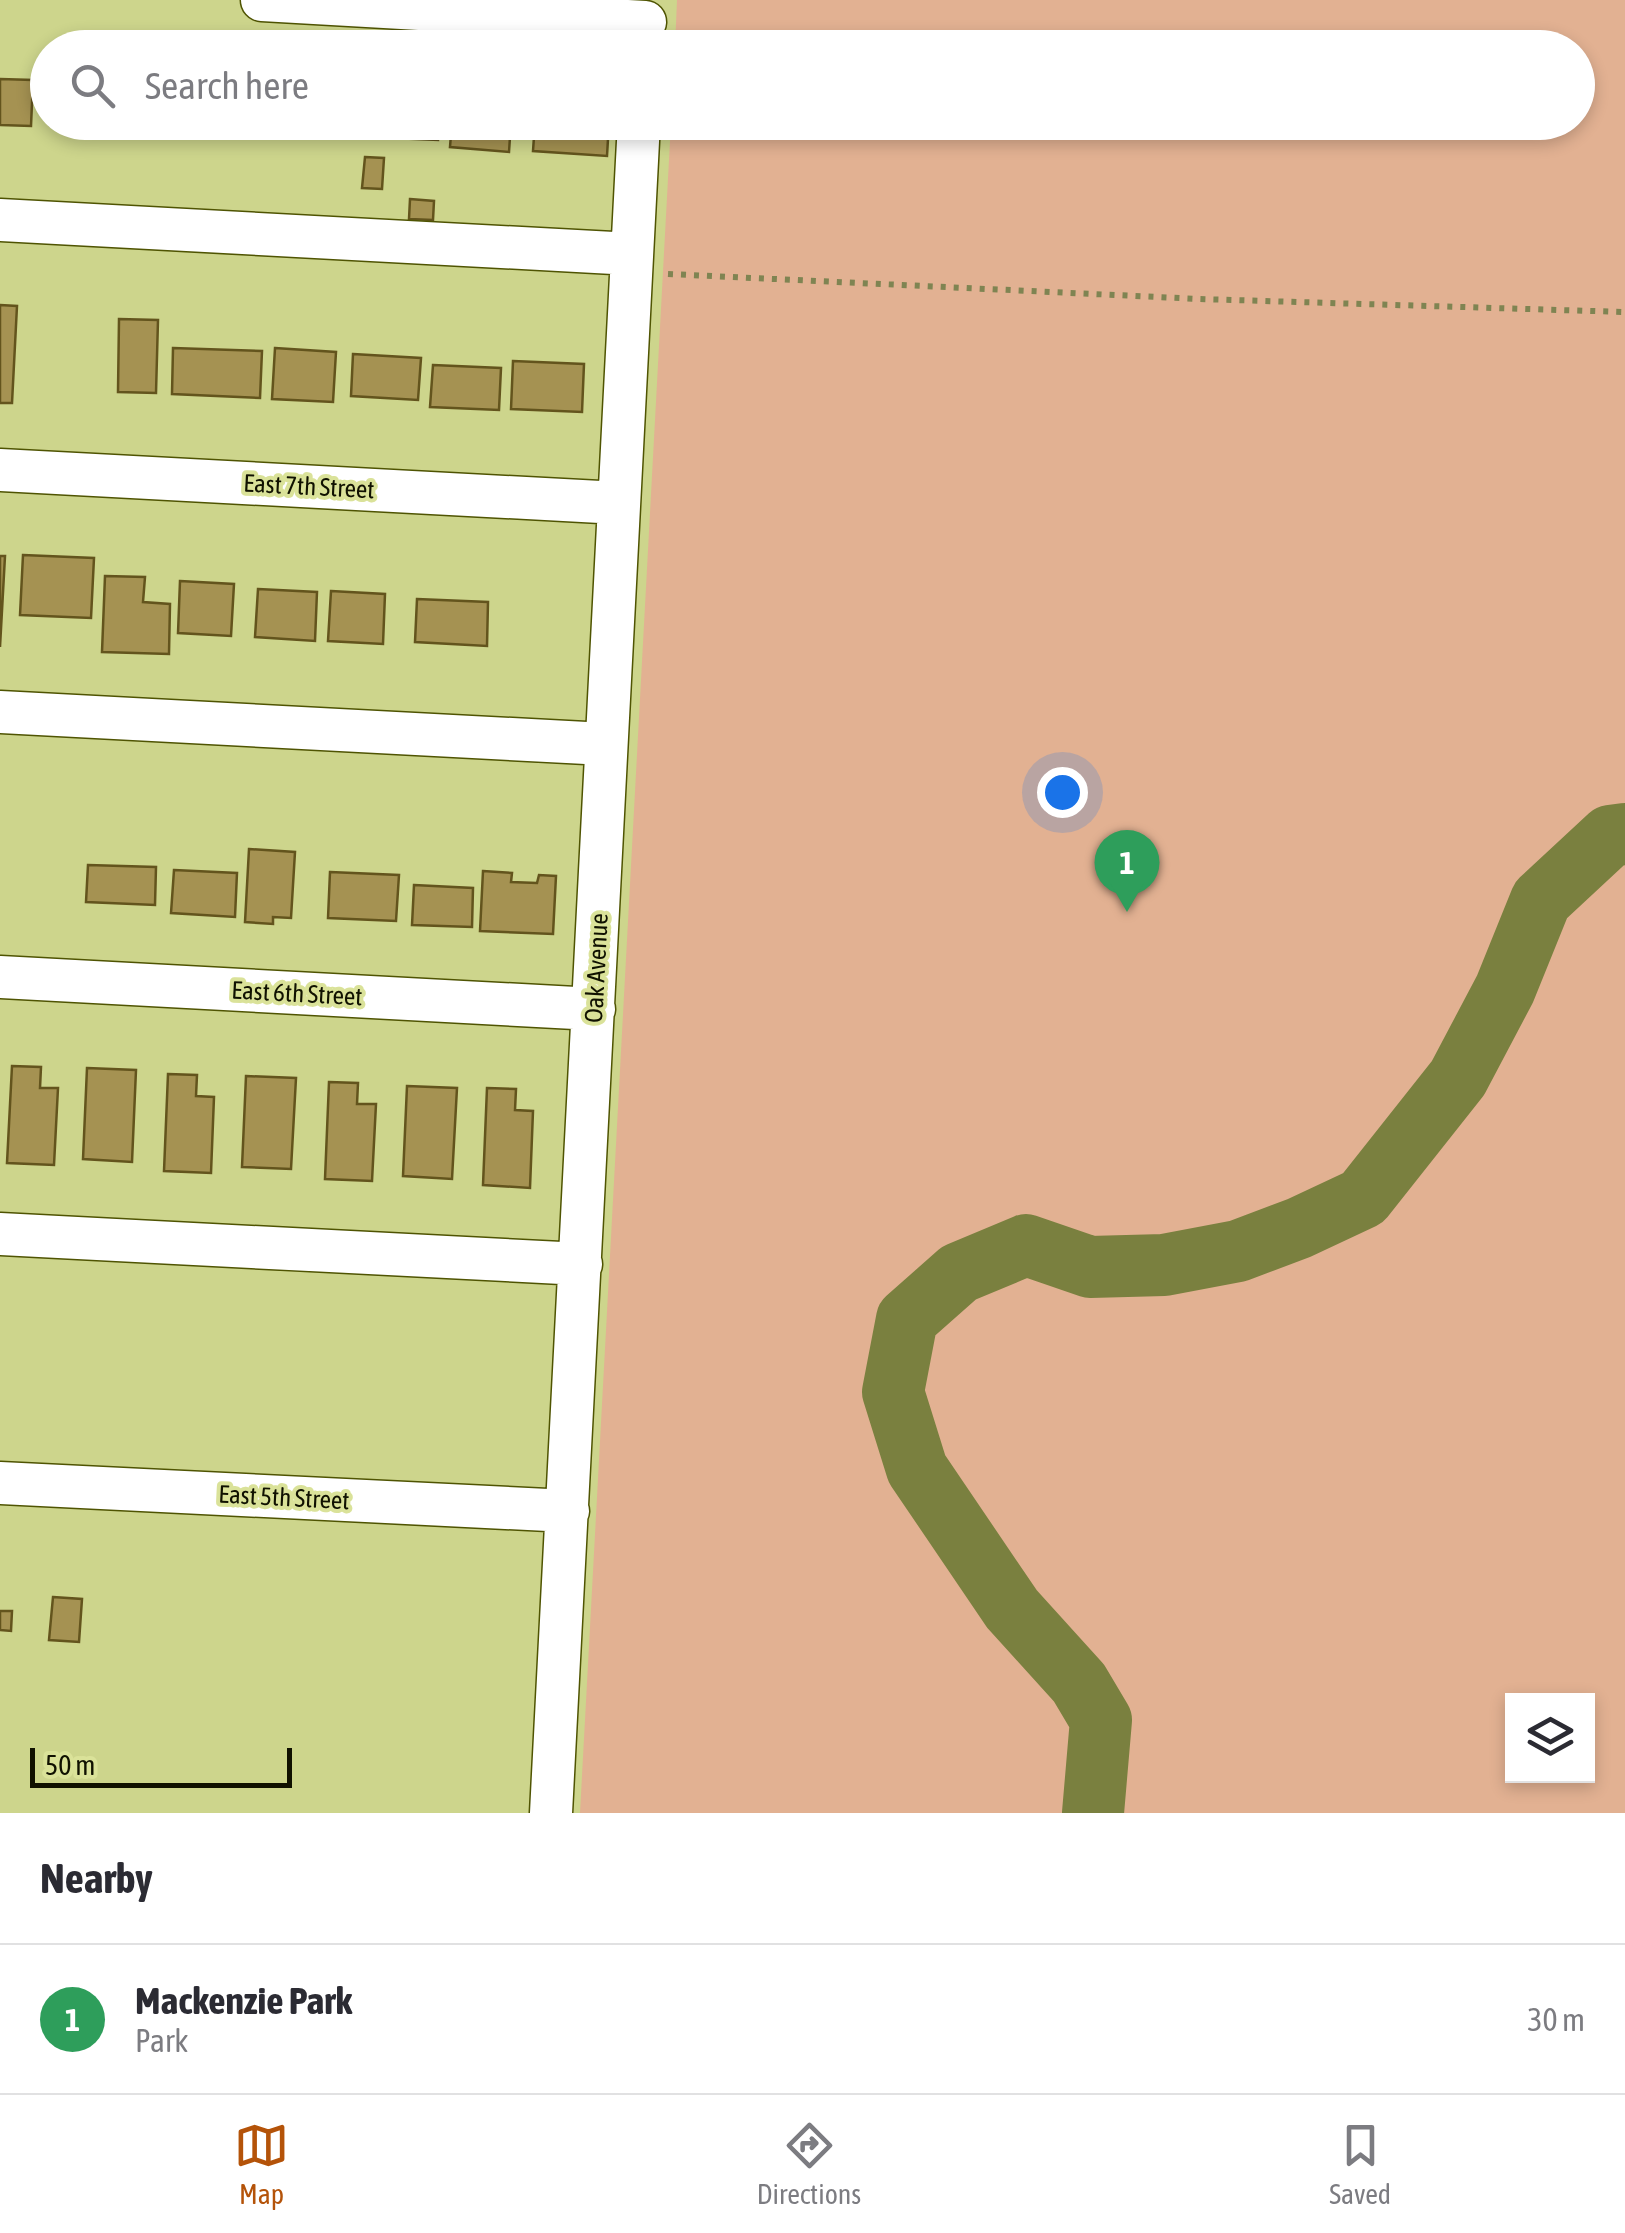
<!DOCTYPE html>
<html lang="en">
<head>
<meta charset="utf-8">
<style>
	:root { --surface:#fff; --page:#f2f2f3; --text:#2b2b33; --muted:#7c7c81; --line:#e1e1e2; --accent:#b45309 }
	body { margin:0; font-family:"Asap Condensed",sans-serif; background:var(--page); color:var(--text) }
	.controls { position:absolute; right:30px; bottom:30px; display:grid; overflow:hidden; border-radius:0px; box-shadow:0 5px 15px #0003 }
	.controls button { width:90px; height:90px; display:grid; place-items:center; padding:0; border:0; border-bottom:2px solid var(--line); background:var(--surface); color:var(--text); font:50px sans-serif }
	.scale { position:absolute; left:30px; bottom:25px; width:262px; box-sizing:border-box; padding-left:10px; border:5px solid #101100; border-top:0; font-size:28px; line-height:35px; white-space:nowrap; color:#101100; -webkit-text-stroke:8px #dae299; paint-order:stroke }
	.you { position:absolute; left:1062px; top:792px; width:35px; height:35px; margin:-25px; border:8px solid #fff; border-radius:50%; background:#1a73e8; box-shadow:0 0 0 15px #1a73e833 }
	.badge { display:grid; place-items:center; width:65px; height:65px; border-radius:50%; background:var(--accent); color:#fff; font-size:32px; font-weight:700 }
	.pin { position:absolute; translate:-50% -82px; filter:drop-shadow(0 2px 5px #0008) }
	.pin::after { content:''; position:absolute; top:52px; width:35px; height:30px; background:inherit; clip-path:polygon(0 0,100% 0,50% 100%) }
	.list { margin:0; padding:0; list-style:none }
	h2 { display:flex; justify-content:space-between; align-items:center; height:130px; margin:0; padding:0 40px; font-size:42px }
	h2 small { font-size:32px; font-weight:400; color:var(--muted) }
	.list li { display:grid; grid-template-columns:65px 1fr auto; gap:30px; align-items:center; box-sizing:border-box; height:150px; padding:0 40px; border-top:2px solid var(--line) }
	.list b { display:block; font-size:38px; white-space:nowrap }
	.list p { margin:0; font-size:32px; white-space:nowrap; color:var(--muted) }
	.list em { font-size:32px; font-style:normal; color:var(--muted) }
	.icon { flex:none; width:55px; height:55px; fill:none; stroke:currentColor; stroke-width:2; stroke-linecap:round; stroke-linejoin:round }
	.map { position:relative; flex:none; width:1625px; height:1813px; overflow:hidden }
	.search { position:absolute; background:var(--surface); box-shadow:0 5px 15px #0003; left:30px; right:30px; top:30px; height:110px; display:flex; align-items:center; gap:25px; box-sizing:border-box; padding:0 35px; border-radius:55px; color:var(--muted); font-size:38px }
	.sheet { height:280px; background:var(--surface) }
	nav { display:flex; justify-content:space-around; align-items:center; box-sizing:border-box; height:140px; border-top:2px solid var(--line); background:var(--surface); font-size:28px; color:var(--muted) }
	nav a { display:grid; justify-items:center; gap:5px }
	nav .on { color:var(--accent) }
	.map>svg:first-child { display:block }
	.green { fill:#e2b192; fill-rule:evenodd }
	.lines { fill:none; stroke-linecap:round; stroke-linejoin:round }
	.river { stroke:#7a803f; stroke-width:62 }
	.building { fill:#a59252; stroke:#63541d; stroke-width:2.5 }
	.minor-casing { stroke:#4f5402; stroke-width:45 }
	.path { stroke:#7f8452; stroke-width:6; stroke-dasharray:5 8; stroke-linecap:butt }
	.minor { stroke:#fff; stroke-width:42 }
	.labels { text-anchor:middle; stroke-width:8; stroke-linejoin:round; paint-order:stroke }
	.street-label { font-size:25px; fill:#101100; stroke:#dae299 }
</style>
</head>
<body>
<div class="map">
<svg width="1625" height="1813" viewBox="0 0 1625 1813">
	<rect width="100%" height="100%" fill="#cdd58c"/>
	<!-- green -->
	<path class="green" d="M677,0H1625V1813H580L671,123L1578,122V48L675,47ZM1512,1700H1588V1776H1512Z"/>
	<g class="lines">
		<!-- river -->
		<path class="river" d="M1093,1813L1101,1720L1079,1683L1012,1609L917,1469L893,1392L907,1319L959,1273L1026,1245L1090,1267L1164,1265L1238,1251L1299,1228L1363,1198L1458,1078L1505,989L1541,900L1610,836L1625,834"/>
	</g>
	<!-- building -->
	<path class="building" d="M0,79L33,80L31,126L0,125Z
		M50,122H124L123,131L50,125Z
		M141,122H195L194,131L141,129Z
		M206,122H279L278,134L205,129Z
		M369,122H439L438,140L368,137Z
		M452,122H511L509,152L450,147Z
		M535,122H609L607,156L533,151Z
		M365,157L384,158L382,189L362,188Z
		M410,199L434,201L433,220L409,219Z
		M0,305L17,306L12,403H0Z
		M119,319L158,320L156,393L118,392Z
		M173,348L262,351L260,398L172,394Z
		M275,348L336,352L333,402L272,399Z
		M353,354L421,358L418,400L351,396Z
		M513,361L584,364L582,412L511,409Z
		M433,365L501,368L499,410L430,407Z
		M23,555L94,558L91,618L20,615Z
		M0,556H5L0,647Z
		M105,576L145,577L143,602L170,604L169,654L102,652Z
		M180,581L234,584L231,636L178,633Z
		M258,589L317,592L315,641L255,637Z
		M331,591L385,594L383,644L328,641Z
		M417,599L488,602L487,646L415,642Z
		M249,849L295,852L291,918L273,917V924L245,922Z
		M88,865L156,867L155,905L86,902Z
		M174,870L237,873L235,917L171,913Z
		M483,871L512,873L511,882L537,883L539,875L556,876L553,934L480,931Z
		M330,872L399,875L396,921L328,918Z
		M414,885L473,888L472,927L412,925Z
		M12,1066L41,1067L40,1088H58L54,1165L7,1163Z
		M87,1068L136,1070L132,1162L83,1159Z
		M168,1074L197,1075L196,1096L214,1097L211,1173L164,1171Z
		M246,1076L296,1078L291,1169L242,1167Z
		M329,1082L358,1083L357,1104H376L372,1181L325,1179Z
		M407,1086L457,1088L452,1179L403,1176Z
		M487,1088L516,1089L515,1110L533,1111L530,1188L483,1185Z
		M53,1597L82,1599L79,1642L49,1640Z
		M0,1611H12L11,1631L0,1630Z"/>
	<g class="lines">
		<defs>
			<path id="minor" d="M262,0L645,22
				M0,220L632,254
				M0,470L619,503
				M0,712L605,744
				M0,977L594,1009
				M0,1234L581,1264
				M0,1483L568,1511
				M551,1813L639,122"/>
		</defs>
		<!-- minor casing -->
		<use href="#minor" class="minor-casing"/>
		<!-- path -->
		<path class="path" d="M668,274L1200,299L1625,312"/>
		<!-- minor -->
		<use href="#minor" class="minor"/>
	</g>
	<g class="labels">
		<!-- street labels -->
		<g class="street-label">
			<text transform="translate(309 486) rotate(3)" y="9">East 7th Street</text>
			<text transform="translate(596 968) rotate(-87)" y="9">Oak Avenue</text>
			<text transform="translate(297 993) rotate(3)" y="9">East 6th Street</text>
			<text transform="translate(284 1497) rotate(3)" y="9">East 5th Street</text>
		</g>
	</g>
</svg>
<div class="controls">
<button><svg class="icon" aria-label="layers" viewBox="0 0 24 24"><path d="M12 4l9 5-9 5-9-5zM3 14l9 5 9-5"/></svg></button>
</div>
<div class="scale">50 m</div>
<div class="you"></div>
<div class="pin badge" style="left:1127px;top:912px;background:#2e9e5b">1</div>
<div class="search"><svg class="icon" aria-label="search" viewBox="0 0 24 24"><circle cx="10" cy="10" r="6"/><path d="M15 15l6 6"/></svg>Search here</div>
</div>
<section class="sheet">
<h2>Nearby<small></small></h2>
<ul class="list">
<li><span class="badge" style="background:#2e9e5b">1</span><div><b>Mackenzie Park</b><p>Park</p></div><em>30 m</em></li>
</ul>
</section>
<nav>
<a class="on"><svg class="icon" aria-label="map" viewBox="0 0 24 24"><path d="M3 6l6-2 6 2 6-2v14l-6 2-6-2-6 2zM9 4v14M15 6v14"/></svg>Map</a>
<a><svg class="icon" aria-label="directions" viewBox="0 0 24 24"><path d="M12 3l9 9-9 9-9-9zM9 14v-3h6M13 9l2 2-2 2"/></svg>Directions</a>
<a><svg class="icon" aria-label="saved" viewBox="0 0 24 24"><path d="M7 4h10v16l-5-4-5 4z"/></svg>Saved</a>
</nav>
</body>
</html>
